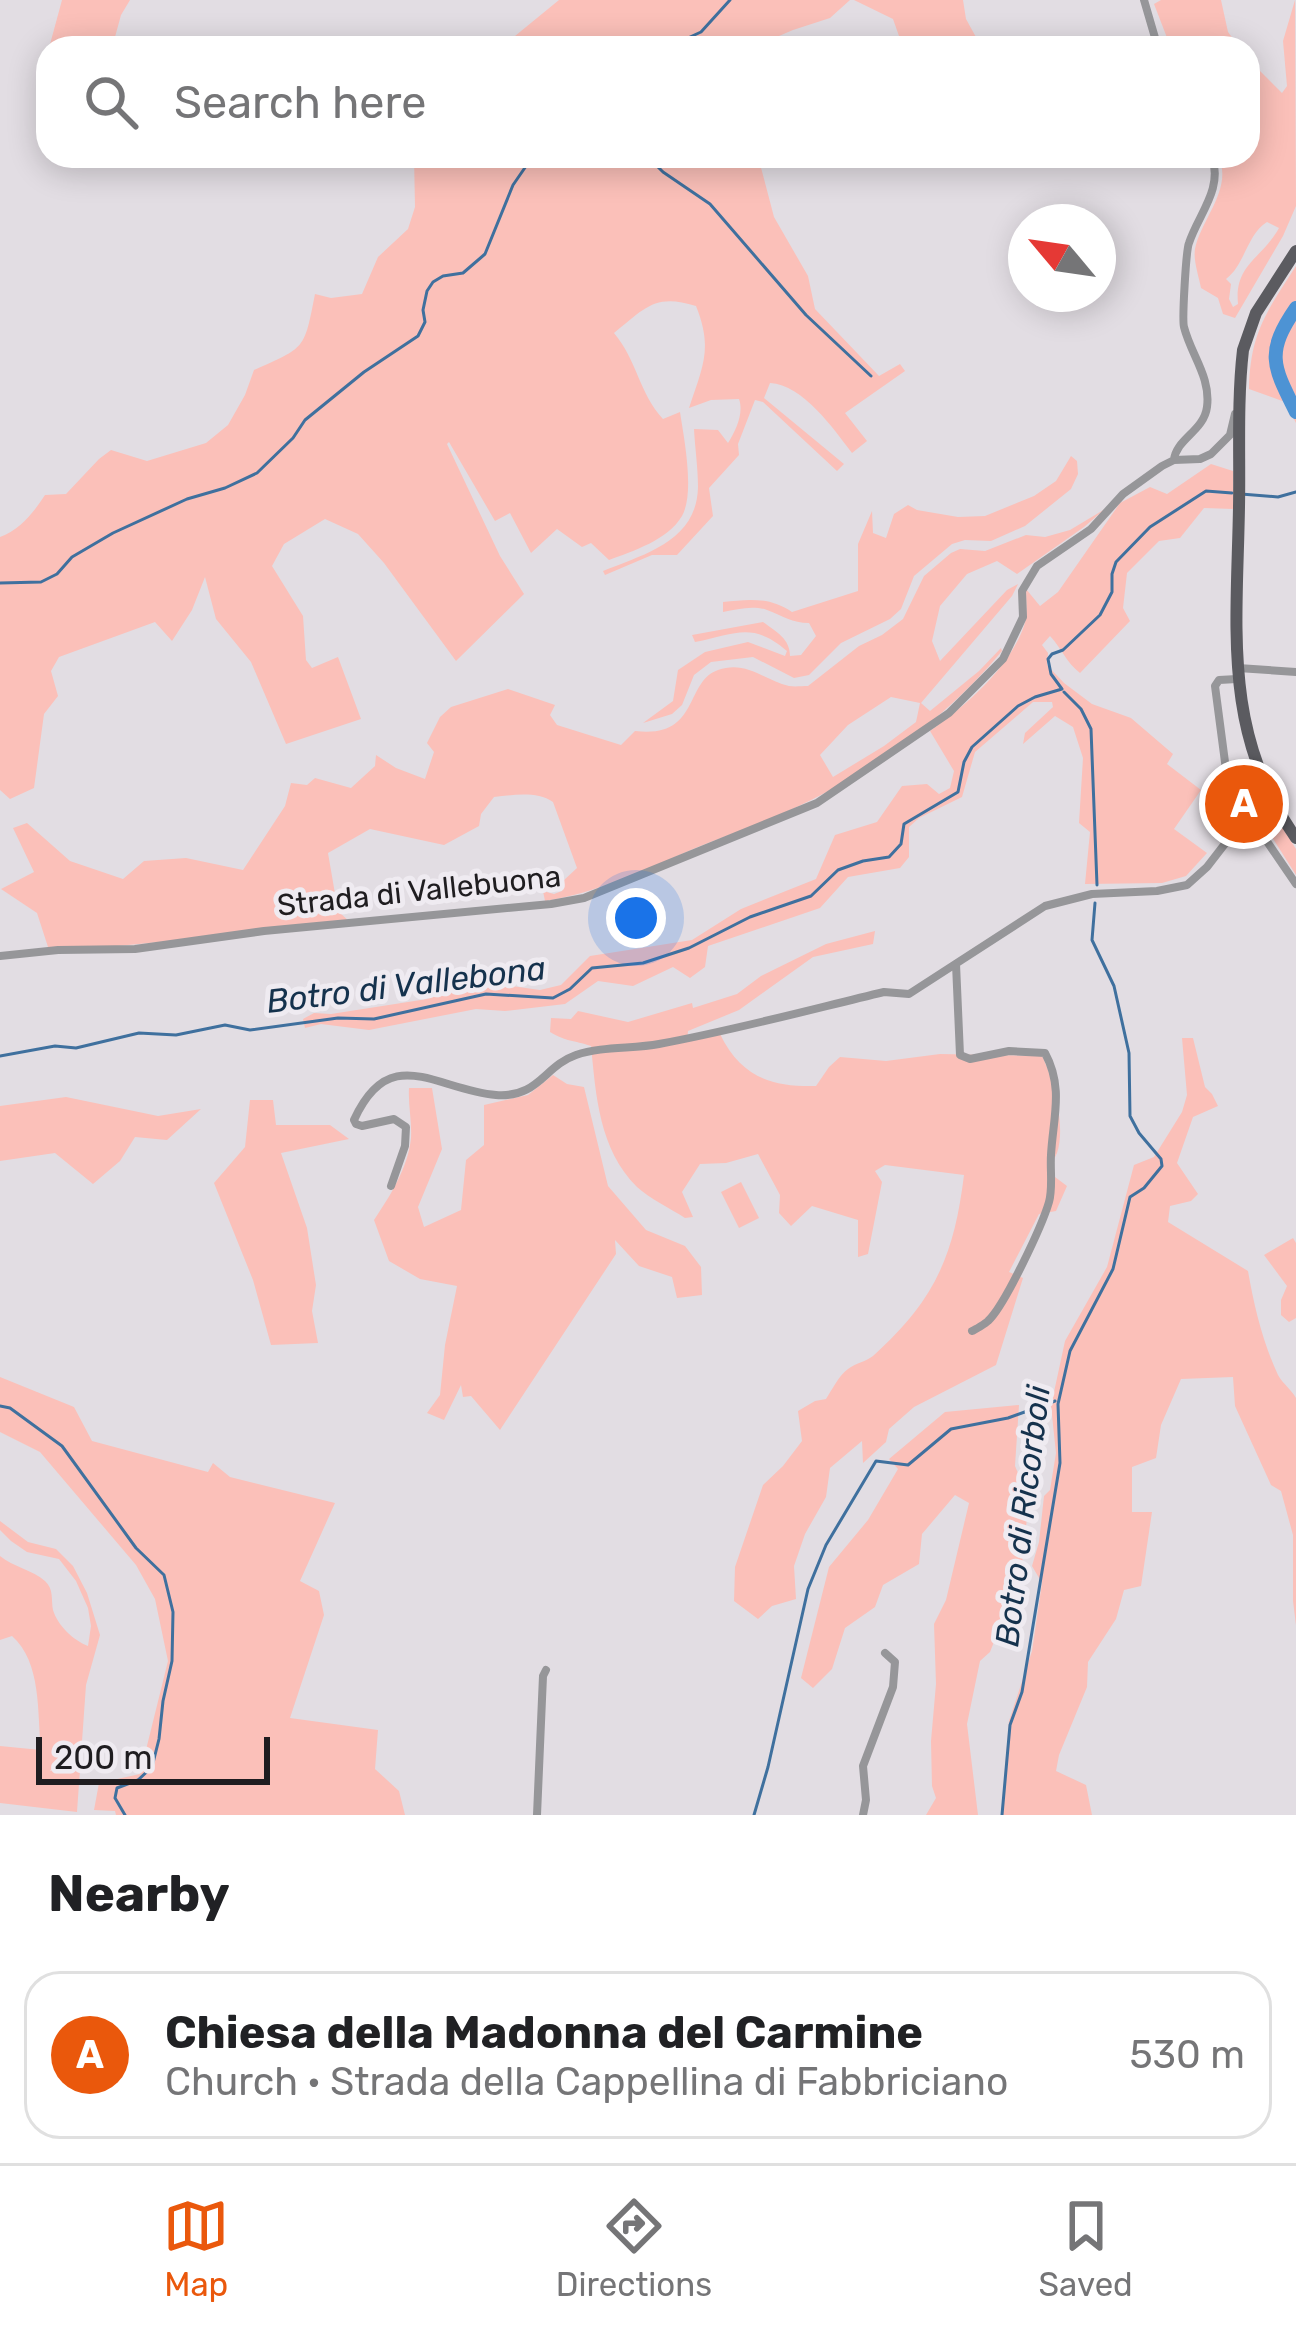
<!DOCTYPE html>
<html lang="en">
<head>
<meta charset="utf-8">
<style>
	:root { --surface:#fff; --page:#f6f6f6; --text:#202124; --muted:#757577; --line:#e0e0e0; --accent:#ea580c }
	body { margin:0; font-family:Rubik,sans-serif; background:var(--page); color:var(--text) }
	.compass { position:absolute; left:1008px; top:204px; width:108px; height:108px; border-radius:50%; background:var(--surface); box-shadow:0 6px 30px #0003; rotate:299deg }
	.scale { position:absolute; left:36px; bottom:30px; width:234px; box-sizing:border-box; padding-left:12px; border:6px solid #1f1d20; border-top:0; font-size:33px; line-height:42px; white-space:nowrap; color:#1f1d20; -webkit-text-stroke:9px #efebf1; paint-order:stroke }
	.you { position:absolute; left:636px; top:918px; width:42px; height:42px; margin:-30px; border:9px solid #fff; border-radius:50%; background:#1a73e8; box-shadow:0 0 0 18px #1a73e833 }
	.badge { display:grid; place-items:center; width:78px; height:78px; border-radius:50%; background:var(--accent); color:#fff; font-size:39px; font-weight:700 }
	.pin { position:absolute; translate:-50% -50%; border:6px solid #fff; box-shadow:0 3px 12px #0006 }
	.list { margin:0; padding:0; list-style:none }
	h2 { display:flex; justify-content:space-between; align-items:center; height:156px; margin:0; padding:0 48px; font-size:51px }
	h2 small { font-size:39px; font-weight:400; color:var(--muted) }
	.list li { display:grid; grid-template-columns:78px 1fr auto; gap:36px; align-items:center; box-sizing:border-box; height:168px; margin:0 24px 24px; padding:0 24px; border:3px solid var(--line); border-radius:36px }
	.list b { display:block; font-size:45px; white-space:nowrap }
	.list p { margin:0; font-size:39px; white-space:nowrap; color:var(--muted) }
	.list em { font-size:39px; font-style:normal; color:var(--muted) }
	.icon { flex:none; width:66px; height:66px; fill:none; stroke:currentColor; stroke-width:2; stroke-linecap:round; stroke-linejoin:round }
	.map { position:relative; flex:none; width:1296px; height:1815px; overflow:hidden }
	.search { position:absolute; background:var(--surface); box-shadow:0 6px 30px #0003; left:36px; right:36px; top:36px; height:132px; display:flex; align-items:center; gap:30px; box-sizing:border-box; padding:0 42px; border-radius:36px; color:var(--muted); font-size:45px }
	.sheet { height:348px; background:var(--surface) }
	nav { display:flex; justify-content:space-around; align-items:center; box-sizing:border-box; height:168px; border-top:3px solid var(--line); background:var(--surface); font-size:33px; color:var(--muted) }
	nav a { display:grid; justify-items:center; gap:6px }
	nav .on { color:var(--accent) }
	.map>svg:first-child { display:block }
	.green { fill:#fbc0b9; fill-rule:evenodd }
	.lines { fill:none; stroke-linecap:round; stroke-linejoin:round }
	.stream { stroke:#3f709e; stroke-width:3 }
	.river { stroke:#4d93d4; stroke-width:14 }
	.minor { stroke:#969699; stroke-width:8 }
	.primary { stroke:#5b5b60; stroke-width:12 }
	.labels { text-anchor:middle; stroke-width:10; stroke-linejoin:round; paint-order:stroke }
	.street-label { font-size:30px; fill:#1f1d20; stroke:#efebf1 }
	.water-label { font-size:33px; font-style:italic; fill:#15324d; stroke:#efebf1 }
</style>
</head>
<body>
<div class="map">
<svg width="1296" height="1815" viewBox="0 0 1296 1815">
	<rect width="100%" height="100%" fill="#e2dde3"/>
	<!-- green -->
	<path class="green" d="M62,0H130L121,15L112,48H49Z
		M559,0H850L830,18L793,30L760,44L758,48H505L515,36Z
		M854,0H963L966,19L982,48H883L899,36L893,19Z
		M1161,0H1221L1228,32L1240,48H1171L1154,4Z
		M1295,0L1296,206L1283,236L1235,318L1223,314L1218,298L1201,288C1199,277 1193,260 1195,249C1201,219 1234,188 1218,156H1248V59L1282,93L1287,86L1283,41ZM1267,222L1279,228C1262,259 1234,264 1238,304L1233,307L1229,299L1231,284L1226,279C1245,265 1247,234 1267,222Z
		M414,156H758L774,217L808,276L815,309L879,376L900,364L905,371L845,413L867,441L852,453C833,428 803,385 770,383L764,398L844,464L837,471L763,402L755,400L738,444L739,455L709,488L713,516L677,555H652L605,575L603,571C645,554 697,541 698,487C698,468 695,448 694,429L718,430L728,443C736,430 744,413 739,399L711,400L689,408C703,366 713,348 696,306C655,293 645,308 614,333C637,360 639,393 663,419L680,412C684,438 695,493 682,516C668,540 633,551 609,560L591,543L582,547L557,529L531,553L510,513L495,521L449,442L447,444L500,556L524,594L456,661L384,563L358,534L325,519L284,544L272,566L303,616L306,660L312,668L338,657L361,719L286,744L251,662L216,619L205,577L192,610L172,641L155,622L59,657L51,671L58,696L44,714L34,788L10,799L0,790V537C20,530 34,512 45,495L66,494L99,459L111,450L147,461L206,443L228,425L245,395L254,370C306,347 304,350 315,294L331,298L362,294L378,257L408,229L415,207Z
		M1296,266V423L1285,402L1249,389C1250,333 1267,311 1296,266Z
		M1071,456L1077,461L1078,474L1071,489L1025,526L991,541L965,540L952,544L914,576L901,609L890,619L841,643L809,675L794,678L753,657L711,662L694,675L682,705L672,714L643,723L673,701L678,670L705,652L748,642L785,656L787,651C752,621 736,634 695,642L692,635L763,622C777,632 790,639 790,656L801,655L816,636L809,623C792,623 783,616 767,610C753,605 738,609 723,612V602C749,599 770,597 792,612L858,591V544L872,511L873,533L886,538L894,514L908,505L917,510L958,517L985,516L1034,496L1056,481Z
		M1211,464L1233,471V509L1204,508L1180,538L1159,541L1127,573L1123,608L1130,621L1080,673C1066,662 1062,649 1050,636L1042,645L1048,653L1047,665L1064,683L1092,704L1131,718L1173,754L1167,764L1201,790L1174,829L1207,853L1186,876L1162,883L1085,884L1090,832L1079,823L1083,758L1073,727L1055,716L1023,744L1025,733L1053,707L1052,702H1033L975,752L962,797L919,818L909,827V857L900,868L848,877L820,908L708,946L705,967L690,978L673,967L633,986L598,981L565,1004L505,1011L476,1009L369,1030L321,1024L305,1028L303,1019L314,1013L331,1014L427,999L476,981L540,990L561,985L590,956L692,940L741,909L816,879L835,835L877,822L902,786L927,784L939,794L950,788L954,771L930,731C965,706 1009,669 1024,626C1028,614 1026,601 1026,589L1040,606L1058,592L1120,503L1150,487L1167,494Z
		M1105,509L1084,527L1017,574L997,561L967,574L940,606L932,641L940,661L1007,590L1018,584L1012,596L921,703L930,711L979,671L1001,648L1002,651C946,719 868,775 788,811C757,826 724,836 693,849C645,870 597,893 545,901L543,891L554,894L562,891L563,881L577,868L553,802C537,791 513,795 494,797L481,814L479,826L444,845L370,829L328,853L338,911L352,924L117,946L48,947L37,913L1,889L34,872L13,828L27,823L70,861L123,879L144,861L186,858L243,870L285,806L291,783L307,785L315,778L351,788L375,766L376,755L396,768L425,779L434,752L427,743L440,717L451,707L508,689L555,705L550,715L557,725L621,745L635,731C700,739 684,682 718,670C746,660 764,680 789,686C795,687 802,686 808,686L859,646L882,635L903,619L924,576L951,553L960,549L985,551L1026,535L1045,537L1070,530ZM891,697L920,703L916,722L884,746L833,777L820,755L848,725Z
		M1268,805L1296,849V875L1256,812Z
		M875,931L873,944L813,957L739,1010L688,1031L687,1042L720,1034C741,1077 771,1087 816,1086L829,1067L840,1057L886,1061L940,1054L1042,1056C1054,1080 1066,1127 1057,1153C1054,1160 1050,1165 1047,1171L1067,1186L1056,1211L1039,1214L1009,1272L1023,1278L996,1365L914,1407L889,1429L886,1442L863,1463L862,1441L830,1468L826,1497L805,1534L794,1566L796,1599L772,1606L758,1619L734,1601L735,1567L763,1485L783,1466L802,1441L798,1411L815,1401L826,1399C832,1390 839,1375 848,1369C856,1363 865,1362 873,1356C935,1300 954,1256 964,1175L885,1165L875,1171L882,1182L868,1254L858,1257V1220L812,1206L791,1226L779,1213L780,1195L758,1154L726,1163L700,1164L682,1192L693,1217L685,1218C670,1208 650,1199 637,1187C599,1149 596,1096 591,1046C573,1040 567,1042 550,1032L551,1018L571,1019L578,1011L628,1022L692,1003L693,1008L737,994L761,976L826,944Z
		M1182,1038H1193L1205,1087L1212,1094L1218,1106L1193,1117L1177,1163L1198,1194L1191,1201L1170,1206L1168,1222L1248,1271C1254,1306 1263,1343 1278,1375C1283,1384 1291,1389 1296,1398V1625L1293,1601V1535L1281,1491L1271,1485L1235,1406L1233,1377L1181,1379L1161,1425L1156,1458L1132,1467V1512H1152L1141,1586L1124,1590L1116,1619L1088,1662L1087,1687L1059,1755L1056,1771L1086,1785L1092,1815H1001L1009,1721L1032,1651L1042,1583L1032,1566L1039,1542L1044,1496L1050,1490L1056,1453L1051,1406L1065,1341L1107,1267L1134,1165L1154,1157L1182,1112L1187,1095Z
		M553,1075L567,1084L584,1087L608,1186L646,1230L685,1246L701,1267L702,1295L677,1298L672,1277L639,1266L615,1240L616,1254L500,1430L471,1396L463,1397L461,1385L444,1420L427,1413L440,1395L445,1345L457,1286L420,1279L389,1261L374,1220C390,1196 408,1168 411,1138C412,1121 408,1105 409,1088H432L442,1149L418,1207L424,1227L461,1210L466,1160L484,1145V1105L528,1095Z
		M66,1097L158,1116L201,1109L167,1140L135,1137L120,1161L93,1184L55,1153L0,1161V1106Z
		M250,1100H273L276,1125H330L349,1139L281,1153L307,1228L316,1285L312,1311L318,1343L271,1345L253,1280L214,1183L245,1147Z
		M741,1182L759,1218L739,1228L721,1192Z
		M1293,1238L1296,1243V1318L1289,1322L1281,1315V1300L1287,1286L1264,1255Z
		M0,1377L74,1407L92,1441L208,1472L213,1463L230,1477L335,1503L300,1581L319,1591L324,1615L290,1718L378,1730L375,1769L399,1791L405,1815H116L115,1811L94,1810L99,1783L140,1774L168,1661L155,1599L136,1565L40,1452L0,1432Z
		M1019,1405L1015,1466L1029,1499L1021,1574L990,1652L980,1661L967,1724L978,1815H926L936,1798L932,1786L931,1741L936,1684L934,1624L946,1600L969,1503L955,1495L922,1534L919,1564L883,1585L875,1607L845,1628L832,1669L813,1688L801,1678L829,1567L868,1520L898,1469L889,1459L945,1412Z
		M0,1521L28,1542L56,1549L73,1566L87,1593L100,1635L86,1685L77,1812L0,1803V1746L41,1750C37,1712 42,1663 12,1636L0,1640V1556C13,1567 33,1570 45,1581C54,1589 51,1600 53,1610C58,1626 73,1640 88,1646L91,1626L88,1608L76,1581L59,1559L27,1552L11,1541L0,1530Z"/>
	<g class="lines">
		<!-- stream -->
		<path class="stream" d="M666,48L701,32L730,0
			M647,156L663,172L710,204L806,315L871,376
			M1241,494L1278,497L1296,492
			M0,583L41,582L57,574L72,557L113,533L187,499L225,488L257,473L293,438L305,420L364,372L418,336L425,322L423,310L427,291L433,282L443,276L463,273L485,254L513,185L533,156
			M1064,692L1081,709L1091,729L1097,885
			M0,1056L55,1046L76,1048L139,1033L176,1035L225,1025L250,1030L338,1018L374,1019L486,994L553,998L570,989L592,968L643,963L689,948L750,917L811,896L838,870L863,861L889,857L901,844L904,824L958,792L964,762L972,747L1018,706L1035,697L1062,689L1051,674L1048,659L1052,654L1063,650L1100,615L1112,592V574L1116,562L1150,527L1206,491L1232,493
			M0,1406L10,1408L62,1446L136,1548L164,1575L173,1612L172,1661L163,1701L159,1739L152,1767L138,1780L117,1788L115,1798L125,1815
			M754,1815L768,1767L808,1589L826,1545L876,1461L908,1465L951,1429L1008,1418L1055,1401
			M1002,1815L1010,1725L1022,1692L1060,1463L1058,1404L1070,1351L1113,1269L1130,1197L1144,1188L1162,1166L1161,1159L1139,1133L1130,1116L1129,1053L1114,986L1092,940L1095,903"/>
		<!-- river -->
		<path class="river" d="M1296,308C1265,353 1273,366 1296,412"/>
		<!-- minor -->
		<path class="minor" d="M1144,0L1158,48
			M1174,460C1176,439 1204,431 1207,407C1211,377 1191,355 1184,327C1182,320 1186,250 1189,243C1199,213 1223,190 1212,156
			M1238,668L1296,672
			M1237,679L1219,680L1215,686L1230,800L1251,818L1296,884
			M0,956L58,950L135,949L264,931L551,904L584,898L817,803L949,713L1003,659L1023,617L1022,591L1037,566L1091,529L1123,494L1162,466L1174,460L1200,459L1211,454L1230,435L1235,414
			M956,964L960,1055L970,1059L1009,1051L1045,1053C1064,1088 1053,1118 1051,1155C1050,1170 1053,1188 1049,1202C1042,1226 1005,1305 988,1321C986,1323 975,1330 972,1331
			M391,1186L405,1146L406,1127L394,1119L362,1126L356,1124L354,1120C390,1041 436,1090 496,1095C539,1098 544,1066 576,1055C602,1046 633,1049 659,1044C735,1030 809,1010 884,992L909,994L1045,906L1092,894L1157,891L1187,885L1207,867L1248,814L1271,799
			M537,1815L543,1676L546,1670
			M863,1815L866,1800L863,1766L893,1687L895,1662L885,1653"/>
		<!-- primary -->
		<path class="primary" d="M1296,251L1256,313L1243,350C1237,402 1240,455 1239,507C1237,628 1222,734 1296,838"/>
	</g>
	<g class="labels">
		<!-- street labels -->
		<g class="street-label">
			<text transform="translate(419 891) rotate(-6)" y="10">Strada di Vallebuona</text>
		</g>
		<!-- water labels -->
		<g class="water-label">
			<text transform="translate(406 984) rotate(-7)" y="12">Botro di Vallebona</text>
			<text transform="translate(1022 1516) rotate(-83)" y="12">Botro di Ricorboli</text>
		</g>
	</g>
</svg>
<svg class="compass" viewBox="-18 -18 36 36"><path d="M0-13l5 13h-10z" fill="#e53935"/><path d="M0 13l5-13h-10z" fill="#757577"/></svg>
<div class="scale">200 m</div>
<div class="you"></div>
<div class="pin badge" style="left:1244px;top:804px">A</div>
<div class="search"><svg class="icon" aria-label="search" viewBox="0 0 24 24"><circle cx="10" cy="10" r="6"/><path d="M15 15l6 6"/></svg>Search here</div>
</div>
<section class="sheet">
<h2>Nearby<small></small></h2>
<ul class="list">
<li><span class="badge">A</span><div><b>Chiesa della Madonna del Carmine</b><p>Church · Strada della Cappellina di Fabbriciano</p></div><em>530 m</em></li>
</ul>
</section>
<nav>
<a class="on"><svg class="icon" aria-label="map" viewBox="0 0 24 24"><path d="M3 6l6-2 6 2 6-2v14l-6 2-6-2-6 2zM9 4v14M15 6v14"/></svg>Map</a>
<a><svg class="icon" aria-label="directions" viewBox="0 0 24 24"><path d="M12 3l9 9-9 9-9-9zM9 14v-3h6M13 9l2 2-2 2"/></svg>Directions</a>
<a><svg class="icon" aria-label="saved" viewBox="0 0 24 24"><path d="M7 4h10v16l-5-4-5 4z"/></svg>Saved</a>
</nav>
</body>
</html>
